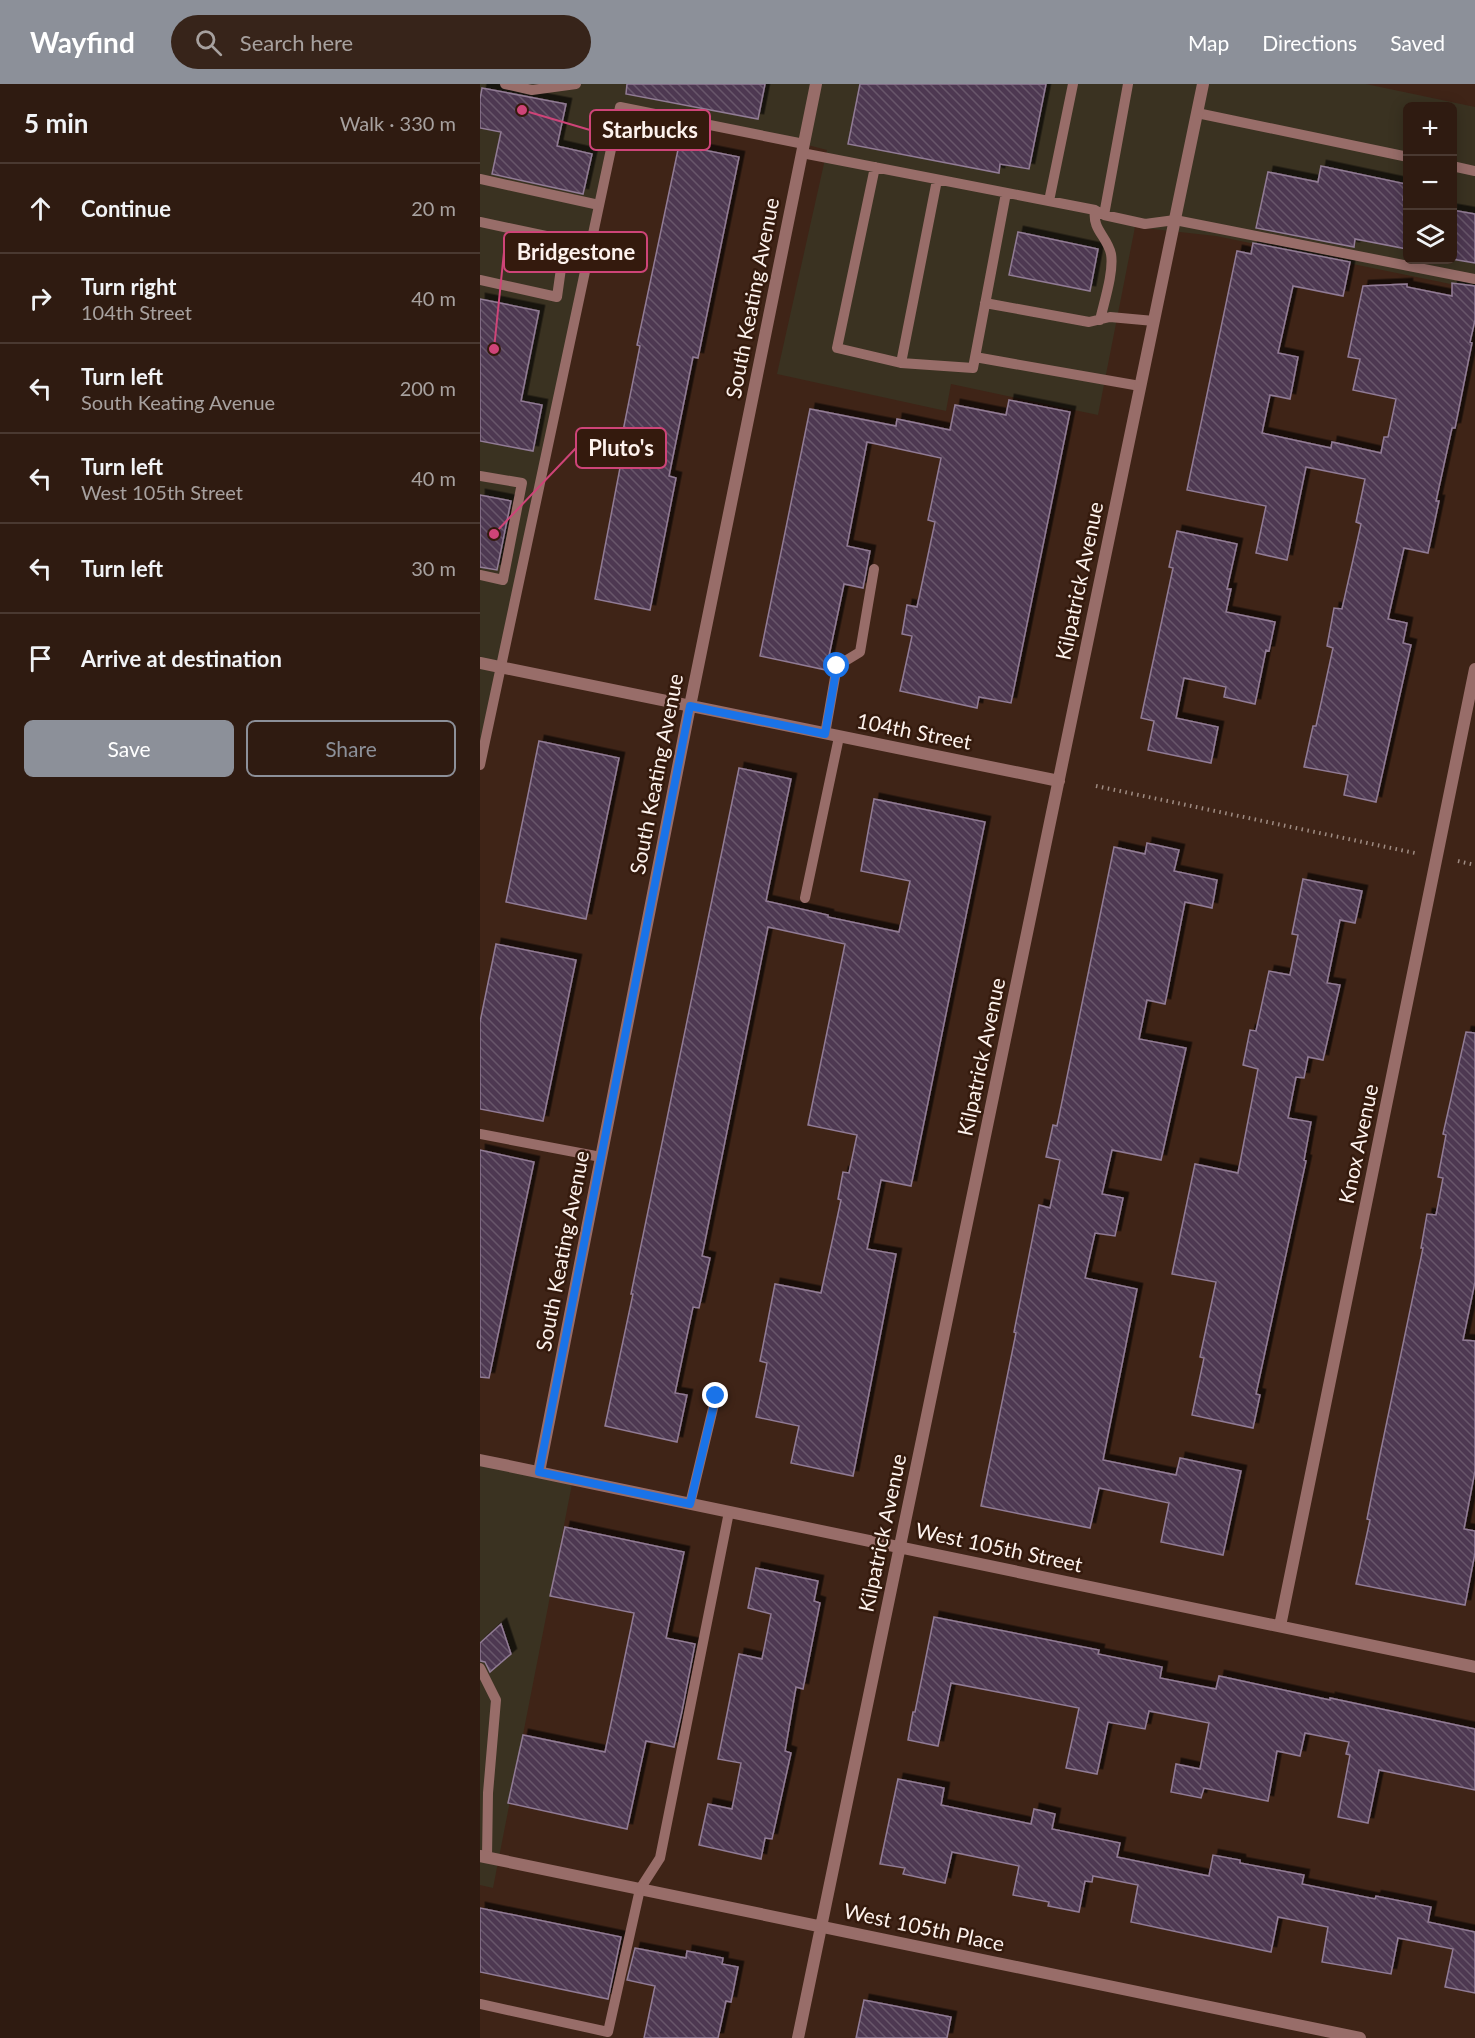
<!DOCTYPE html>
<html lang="en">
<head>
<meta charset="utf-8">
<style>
	:root { --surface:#2f1b11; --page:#37241a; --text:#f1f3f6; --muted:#a7a19f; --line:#4a3931; --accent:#8c9099 }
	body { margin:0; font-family:Lato,sans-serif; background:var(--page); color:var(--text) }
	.controls { position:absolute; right:18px; top:18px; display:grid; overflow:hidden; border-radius:9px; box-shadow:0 3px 15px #0003 }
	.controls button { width:54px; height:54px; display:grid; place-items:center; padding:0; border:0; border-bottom:2px solid var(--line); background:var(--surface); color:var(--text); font:30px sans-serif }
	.stop { position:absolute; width:18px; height:18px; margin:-14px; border:4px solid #1a73e8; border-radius:50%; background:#fff }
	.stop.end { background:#1a73e8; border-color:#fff; box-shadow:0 2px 6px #0008 }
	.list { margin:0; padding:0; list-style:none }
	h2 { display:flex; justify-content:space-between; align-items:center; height:78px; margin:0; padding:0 24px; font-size:26px }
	h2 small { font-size:20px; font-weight:400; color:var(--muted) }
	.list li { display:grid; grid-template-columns:39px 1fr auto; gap:18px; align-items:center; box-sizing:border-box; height:90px; padding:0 24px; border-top:2px solid var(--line) }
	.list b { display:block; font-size:22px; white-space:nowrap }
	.list p { margin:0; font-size:20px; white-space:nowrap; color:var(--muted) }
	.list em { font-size:20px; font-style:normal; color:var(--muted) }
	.actions { display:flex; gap:12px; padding:18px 24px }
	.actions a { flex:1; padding:14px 0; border:2px solid var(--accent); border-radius:9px; text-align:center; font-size:21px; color:var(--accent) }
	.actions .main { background:var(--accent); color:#fff }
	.icon { flex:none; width:33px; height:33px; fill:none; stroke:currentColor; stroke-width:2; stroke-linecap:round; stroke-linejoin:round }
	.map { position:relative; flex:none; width:995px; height:1954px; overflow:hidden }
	header { display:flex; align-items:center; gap:36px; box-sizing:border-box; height:84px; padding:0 30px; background:var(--accent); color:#fff }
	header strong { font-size:28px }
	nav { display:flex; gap:33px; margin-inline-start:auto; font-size:21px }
	.search { width:420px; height:54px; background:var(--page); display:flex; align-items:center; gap:15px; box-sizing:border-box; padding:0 21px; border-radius:33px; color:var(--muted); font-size:22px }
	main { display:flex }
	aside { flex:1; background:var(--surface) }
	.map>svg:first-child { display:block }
	.commercial { fill:#3a3221; fill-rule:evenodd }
	.building { fill:url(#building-back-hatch); stroke:#917b95; stroke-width:1.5; filter:url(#shadow) }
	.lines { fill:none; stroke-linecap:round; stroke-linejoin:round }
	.path { stroke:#9f8c83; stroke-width:4; stroke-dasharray:1.5 4.5; stroke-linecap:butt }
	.service { stroke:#986d69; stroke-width:10 }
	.minor { stroke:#986d69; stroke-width:12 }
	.route { stroke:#1a73e8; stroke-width:8 }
	.labels { text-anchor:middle; stroke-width:5; stroke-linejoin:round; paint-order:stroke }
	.street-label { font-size:21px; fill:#fdf2ed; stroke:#341a0d }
	.leader { fill:none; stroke:#ce4478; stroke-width:2 }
	.callout-dot { fill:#ce4478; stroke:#341a0d; stroke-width:2 }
	.callout { fill:#341a0d; stroke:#ce4478; stroke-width:2 }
	.callout-label { font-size:22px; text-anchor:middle; font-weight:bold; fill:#fdf2ed }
</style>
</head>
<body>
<header>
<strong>Wayfind</strong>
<div class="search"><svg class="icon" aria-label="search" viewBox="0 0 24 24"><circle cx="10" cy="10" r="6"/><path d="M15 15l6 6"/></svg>Search here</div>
<nav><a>Map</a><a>Directions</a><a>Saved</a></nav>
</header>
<main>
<aside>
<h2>5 min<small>Walk · 330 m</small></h2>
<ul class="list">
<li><svg class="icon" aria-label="ahead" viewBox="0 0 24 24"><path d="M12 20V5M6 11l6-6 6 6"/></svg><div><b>Continue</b></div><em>20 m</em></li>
<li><svg class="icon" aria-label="right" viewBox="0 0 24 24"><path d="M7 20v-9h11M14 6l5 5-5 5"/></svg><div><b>Turn right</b><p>104th Street</p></div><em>40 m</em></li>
<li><svg class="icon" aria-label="left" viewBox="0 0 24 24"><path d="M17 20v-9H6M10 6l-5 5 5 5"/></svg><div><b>Turn left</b><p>South Keating Avenue</p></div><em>200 m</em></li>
<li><svg class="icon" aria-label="left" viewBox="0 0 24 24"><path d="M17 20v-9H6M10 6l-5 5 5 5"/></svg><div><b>Turn left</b><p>West 105th Street</p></div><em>40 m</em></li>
<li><svg class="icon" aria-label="left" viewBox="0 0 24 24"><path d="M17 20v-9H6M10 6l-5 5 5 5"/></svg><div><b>Turn left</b></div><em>30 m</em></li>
<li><svg class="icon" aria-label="arrive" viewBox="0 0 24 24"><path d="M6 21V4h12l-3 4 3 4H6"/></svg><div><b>Arrive at destination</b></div></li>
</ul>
<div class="actions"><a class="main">Save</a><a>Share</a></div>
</aside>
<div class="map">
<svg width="995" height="1954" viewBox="0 0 995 1954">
	<defs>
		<pattern id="building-back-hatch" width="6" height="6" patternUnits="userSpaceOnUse" patternTransform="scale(1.5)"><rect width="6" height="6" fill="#4d3951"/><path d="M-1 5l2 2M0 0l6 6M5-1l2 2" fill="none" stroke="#68566a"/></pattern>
		<filter id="shadow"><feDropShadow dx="5.5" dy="-5.5" stdDeviation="0" flood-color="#0009"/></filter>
	</defs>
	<rect width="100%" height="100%" fill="#3f2417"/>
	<!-- commercial -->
	<path class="commercial" d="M0,0H886L995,23V205L736,152L655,143L618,331L471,300L466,327L297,290L347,66L324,60L140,23L0,681ZM928,22H972V176H928Z
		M0,1376L93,1395L13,1804L0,1801Z"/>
	<!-- building -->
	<path class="building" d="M147,0H285L278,35L146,10Z
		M380,0H566L549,85L520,80L519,89L368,60Z
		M2,4L86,20L77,62L112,70L103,110L12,90L21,48L0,44V15Z
		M199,61L259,73L218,274L213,273L189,392L196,394L170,526L115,515L144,363L140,362L160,262L157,261Z
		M841,82L926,100L923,116L927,117V165L875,155L874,163L776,144L788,88L838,98Z
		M972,126L995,130V179L972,175Z
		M538,148L618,165L610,207L529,191Z
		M773,159L870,178L863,212L813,202L798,269L818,273L810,315L790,311L782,349L851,364L852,358L901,369L904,353H908L916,315L873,306L880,275L868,273L883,202L927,200V203L972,212V199L995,202V236L990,258L992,259L975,344H972L956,417H959L948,469L924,464L908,535L927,539L923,559L931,561L896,718L864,711L868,691L824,683L833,642H836L853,564L847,562L854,524L862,525L881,440L876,438L885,395L826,383L807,476L776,469L786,422L707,406L757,167L771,170Z
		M0,215L59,227L41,317L62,321L53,367L0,357Z
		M529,316L590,328L531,619L499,613L497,624L420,607L432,552L422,550L427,521L437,523L455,438L448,436L461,374L387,358L367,462L390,467L383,504L364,500L346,586L280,572L330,325L416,342L417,335L470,346L475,321L526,331Z
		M0,411L31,417L17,486L0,483Z
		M697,447L757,460L747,505H751L746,528L795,538L789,567L786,566L775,620L744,613L746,603L704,594L696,634L738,643L731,679L668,666L674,637L661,634L693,484L689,483Z
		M59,657L139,674L106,835L26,818Z
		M259,684L311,695L286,817L348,831V833L419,848L430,797L381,787L394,715L505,738L431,1102L401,1096L387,1165L416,1170L373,1392L311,1379L319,1342L276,1333L287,1279L280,1277L295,1200L341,1209L361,1116L358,1115L363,1088L369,1089L377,1051L328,1041L365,860L288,843L222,1172L230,1174L219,1224L213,1223L195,1309L207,1311L197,1358L125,1342L153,1210H151Z
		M667,759L699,766L694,787L737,796L732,824L705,818L685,920L667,916L659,955L706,964L681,1076L632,1066L622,1110L643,1114L635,1152L615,1149L605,1194L657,1205L623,1376L696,1391L700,1374L761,1387L743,1471L681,1458L689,1419L619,1404L610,1444L501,1422L536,1249L534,1248L559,1121L570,1124L580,1076L566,1073L573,1041L577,1042L634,763L665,770Z
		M823,795L882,807L875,839L860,836L847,899L860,901L843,976L828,973L824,994L816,993L808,1034L831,1038L824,1076L826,1077L776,1310L780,1311L773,1344L712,1331L724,1274L720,1273L736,1198L692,1190L715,1080L758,1089L778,985L763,981L770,946L776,947L789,887L810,891L818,851L812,850Z
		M16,860L96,876L63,1037L0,1025V938Z
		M986,948L995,949V1198L983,1256L995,1257V1387L984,1445L995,1447V1469L985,1521L876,1500L890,1436L887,1435L897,1385L943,1164H941L947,1130L956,1131L963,1094L958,1093L966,1051L963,1050Z
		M0,1066L54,1078L9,1294L0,1293Z
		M85,1443L204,1468L186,1554L215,1560L202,1627L194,1663L166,1657L147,1745L28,1719L43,1651L125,1668L154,1529L70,1512Z
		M276,1484L338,1497L334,1517L340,1519L323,1605L316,1603L305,1667L311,1669L292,1755L285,1754L281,1775L219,1761L228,1720L252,1725L261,1679L238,1675L259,1570L282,1575L291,1530L268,1524Z
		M454,1533L619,1566L618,1570L682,1583L680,1594L736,1605L739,1592L850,1616V1614L995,1645V1706L899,1686L888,1739L858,1733L870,1671L866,1670L869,1658L825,1649L820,1672L797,1667L788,1717L724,1704L721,1714L691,1708L696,1680L720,1685L729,1639L669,1627L665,1645L628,1638L617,1690L586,1684L599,1624L471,1599L458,1662L428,1656L433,1628H435Z
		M21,1540L31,1570L10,1588L5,1578L0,1577V1559Z
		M418,1695L464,1704L461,1721L551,1740L554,1725L575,1730L572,1745L640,1759L637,1773L729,1792L733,1771L760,1776V1779L824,1791L822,1800L895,1815L896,1812L951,1823L948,1838L995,1848V1909L965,1903L973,1865L918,1854L911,1890L842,1878L848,1843L798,1833L791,1868L651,1838L658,1801L613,1792L612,1798L605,1797L599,1828L568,1822L569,1818L533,1811L539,1782L472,1768L465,1799L423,1790L425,1784L400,1780Z
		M0,1824L141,1853L128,1915L0,1888Z
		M155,1864L206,1874L207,1867L243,1874L242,1880L258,1883L251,1918L246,1917L238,1954H164L175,1902L147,1896Z
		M384,1916L471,1933L467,1954H376Z"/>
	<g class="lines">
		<!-- path -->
		<path class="path" d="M616,702L935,769
			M978,777L995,781"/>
		<!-- service -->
		<path class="service" d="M25,0L52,6L96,0
			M717,29L928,73
			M322,69L615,126L624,131L665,140L695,136L995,195
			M972,82L995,87
			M395,83L357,264L421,279L493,284L526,109
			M0,95L119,121
			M569,117L593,0
			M615,126C612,146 627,152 631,170C634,188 624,218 620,236
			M624,131L648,0
			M0,138L85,156L77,213L0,196
			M505,219L609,238L630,233L674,237
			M495,273L660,302
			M421,279L457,96
			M0,392L42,399L23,496L0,491
			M345,650L357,582L380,568L394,485
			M0,681L140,23L324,60
			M325,814L359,653
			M0,1050L121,1073
			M210,1420L236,1312
			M0,1584L16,1616L8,1709L7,1773
			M0,1920L128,1948L160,1805L180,1774L249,1428"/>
		<!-- minor -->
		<path class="minor" d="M0,579L579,697
			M0,1376L995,1583
			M59,1388L210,622L336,0
			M800,1542L995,585
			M0,1772L880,1954
			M318,1954L723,0"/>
	</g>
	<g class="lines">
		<!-- route -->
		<path class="route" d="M236,1312L210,1420L59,1388L210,622L345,650L357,582"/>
	</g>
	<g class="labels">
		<!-- street labels -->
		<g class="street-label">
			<text transform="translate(273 214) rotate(-79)" y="7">South Keating Avenue</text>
			<text transform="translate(600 497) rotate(-78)" y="7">Kilpatrick Avenue</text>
			<text transform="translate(434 648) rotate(11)" y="7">104th Street</text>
			<text transform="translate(177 690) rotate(-79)" y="7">South Keating Avenue</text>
			<text transform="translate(502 973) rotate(-78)" y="7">Kilpatrick Avenue</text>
			<text transform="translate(879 1060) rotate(-78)" y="7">Knox Avenue</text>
			<text transform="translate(83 1167) rotate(-79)" y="7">South Keating Avenue</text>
			<text transform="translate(403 1449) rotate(-78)" y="7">Kilpatrick Avenue</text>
			<text transform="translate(519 1464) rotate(12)" y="7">West 105th Street</text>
			<text transform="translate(444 1844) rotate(12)" y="7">West 105th Place</text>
		</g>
	</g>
	<!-- callouts -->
	<path class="leader" d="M42 26L110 46M14 265L24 168M14 450L96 364"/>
	<g class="callout-dot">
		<circle cx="42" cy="26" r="6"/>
		<circle cx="14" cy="265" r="6"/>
		<circle cx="14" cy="450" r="6"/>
	</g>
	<g class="callout">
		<rect x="110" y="26" width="120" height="40" rx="6"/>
		<rect x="24" y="148" width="143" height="40" rx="6"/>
		<rect x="96" y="344" width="90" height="40" rx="6"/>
	</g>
	<g class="callout-label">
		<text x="170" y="54">Starbucks</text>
		<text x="96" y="176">Bridgestone</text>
		<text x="141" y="372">Pluto's</text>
	</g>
</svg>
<div class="controls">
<button>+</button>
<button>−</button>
<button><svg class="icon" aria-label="layers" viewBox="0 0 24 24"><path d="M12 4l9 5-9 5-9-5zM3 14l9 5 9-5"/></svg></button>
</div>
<div class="stop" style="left:357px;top:582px"></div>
<div class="stop end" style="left:236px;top:1312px"></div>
</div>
</main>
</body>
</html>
